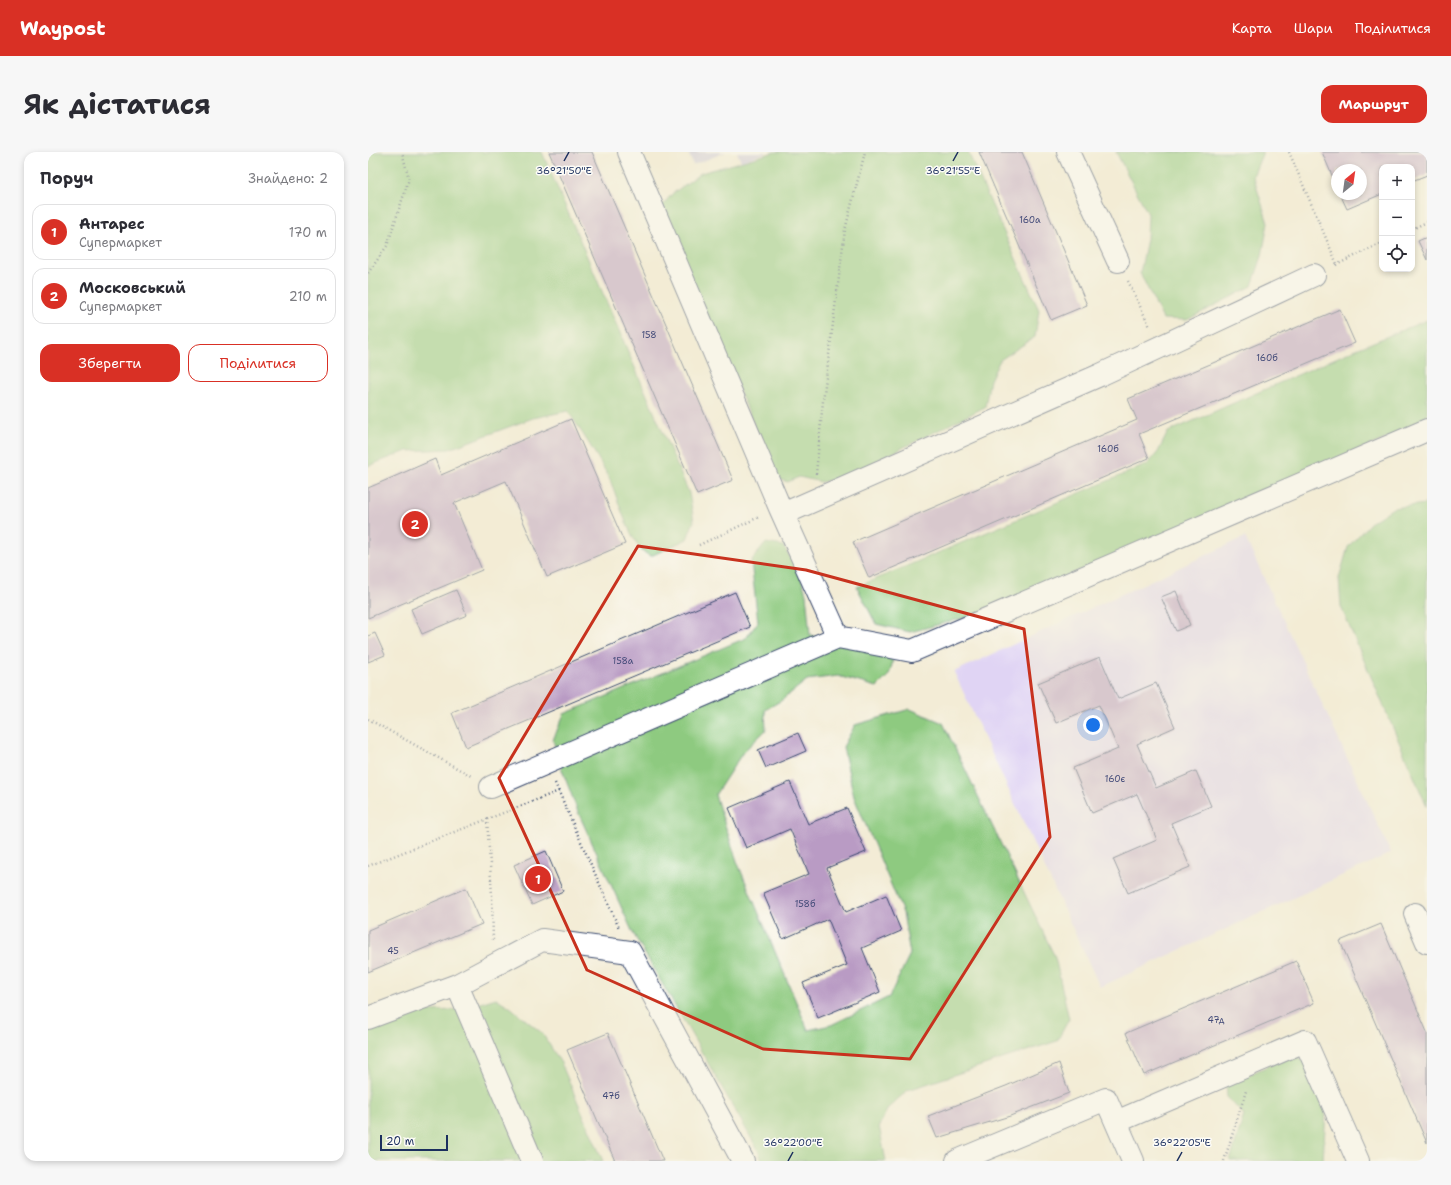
<!DOCTYPE html>
<html lang="uk">
<head>
<meta charset="utf-8">
<style>
	:root { --surface:#fff; --page:#f7f7f7; --text:#2b2b33; --muted:#7c7c81; --line:#e1e1e2; --accent:#d93025 }
	body { margin:0; font-family:"Shantell Sans",sans-serif; background:var(--page); color:var(--text) }
	.controls { position:absolute; right:12px; top:12px; display:grid; overflow:hidden; border-radius:8px; box-shadow:0 2px 6px #0003 }
	.controls button { width:36px; height:36px; display:grid; place-items:center; padding:0; border:0; border-bottom:1px solid var(--line); background:var(--surface); color:var(--text); font:20px sans-serif }
	.compass { position:absolute; left:963px; top:12px; width:36px; height:36px; border-radius:50%; background:var(--surface); box-shadow:0 2px 6px #0003; rotate:29deg }
	.scale { position:absolute; left:12px; bottom:10px; width:68px; box-sizing:border-box; padding-left:4px; border:2px solid #1b2f5e; border-top:0; font-size:11px; line-height:14px; white-space:nowrap; color:#1b2f5e; -webkit-text-stroke:3px #fdfcf7; paint-order:stroke }
	.you { position:absolute; left:725px; top:573px; width:14px; height:14px; margin:-10px; border:3px solid #fff; border-radius:50%; background:#1a73e8; box-shadow:0 0 0 6px #1a73e833 }
	.badge { display:grid; place-items:center; width:26px; height:26px; border-radius:50%; background:var(--accent); color:#fff; font-size:13px; font-weight:700 }
	.pin { position:absolute; translate:-50% -50%; border:2px solid #fff; box-shadow:0 1px 4px #0006 }
	.list { margin:0; padding:0; list-style:none }
	h2 { display:flex; justify-content:space-between; align-items:center; height:52px; margin:0; padding:0 16px; font-size:17px }
	h2 small { font-size:13px; font-weight:400; color:var(--muted) }
	.list li { display:grid; grid-template-columns:26px 1fr auto; gap:12px; align-items:center; box-sizing:border-box; height:56px; margin:0 8px 8px; padding:0 8px; border:1px solid var(--line); border-radius:12px }
	.list b { display:block; font-size:15px; white-space:nowrap }
	.list p { margin:0; font-size:13px; white-space:nowrap; color:var(--muted) }
	.list em { font-size:13px; font-style:normal; color:var(--muted) }
	.actions { display:flex; gap:8px; padding:12px 16px }
	.actions a { flex:1; padding:9px 0; border:1px solid var(--accent); border-radius:12px; text-align:center; font-size:14px; color:var(--accent) }
	.actions .main { background:var(--accent); color:#fff }
	.icon { flex:none; width:22px; height:22px; fill:none; stroke:currentColor; stroke-width:2; stroke-linecap:round; stroke-linejoin:round }
	.map { position:relative; flex:none; width:1059px; height:1009px; overflow:hidden; border-radius:12px }
	header { display:flex; align-items:center; gap:24px; box-sizing:border-box; height:56px; padding:0 20px; background:var(--accent); color:#fff }
	header strong { font-size:19px }
	nav { display:flex; gap:22px; margin-inline-start:auto; font-size:14px }
	.intro { display:flex; align-items:center; justify-content:space-between; box-sizing:border-box; height:96px; padding:0 24px }
	h1 { margin:0; font-size:28px }
	.button { padding:10px 18px; border-radius:12px; background:var(--accent); color:#fff; font-size:14px; font-weight:700 }
	main { display:flex; gap:24px; padding:0 24px }
	aside { flex:1; background:var(--surface); border-radius:12px; box-shadow:0 2px 6px #0003 }
	.map>svg:first-child { display:block }
	.built { fill:#e0d4f4 }
	.industrial { fill:#c4c0db }
	.green { fill:#8eca80; stroke:#547c6f }
	.building { fill:#b99bc4 }
	.lines { fill:none; stroke-linecap:round; stroke-linejoin:round }
	.minor-casing { stroke:#3b4b70; stroke-width:24 }
	.path { stroke:#3b4b70; stroke-width:2.5; stroke-dasharray:1 3; stroke-linecap:butt }
	.minor { stroke:#fff; stroke-width:22 }
	.marked { fill:none; stroke:#c8321e; stroke-width:3; stroke-linejoin:round }
	.ticks { fill:none; stroke:#1b2f5e; stroke-width:1.5 }
	.labels { text-anchor:middle; stroke-width:3; stroke-linejoin:round; paint-order:stroke }
	.number-label { font-size:9px; fill:#424a78 }
	.ticks-label { font-size:10px; text-anchor:middle; fill:#1b2f5e; stroke:#fdfcf7; stroke-width:3; stroke-linejoin:round; paint-order:stroke }
</style>
</head>
<body>
<header>
<strong>Waypost</strong>
<nav><a>Карта</a><a>Шари</a><a>Поділитися</a></nav>
</header>
<div class="intro"><h1>Як дістатися</h1><a class="button">Маршрут</a></div>
<main>
<aside>
<h2>Поруч<small>Знайдено: 2</small></h2>
<ul class="list">
<li><span class="badge">1</span><div><b>Антарес</b><p>Супермаркет</p></div><em>170 m</em></li>
<li><span class="badge">2</span><div><b>Московський</b><p>Супермаркет</p></div><em>210 m</em></li>
</ul>
<div class="actions"><a class="main">Зберегти</a><a>Поділитися</a></div>
</aside>
<div class="map">
<svg width="1059" height="1009" viewBox="0 0 1059 1009">
	<rect width="100%" height="100%" fill="#fdfcf7"/>
	<filter id="ink" filterUnits="userSpaceOnUse"><feTurbulence type="fractalNoise" baseFrequency=".025" numOctaves="2"/><feDisplacementMap in="SourceGraphic" scale="8" xChannelSelector="R" yChannelSelector="G"/><feConvolveMatrix kernelMatrix="1 2 1 2 8 2 1 2 1" color-interpolation-filters="sRGB"/></filter>
	<filter id="wash" filterUnits="userSpaceOnUse"><feTurbulence type="fractalNoise" baseFrequency=".012" numOctaves="4" result="noise"/><feDisplacementMap in="SourceGraphic" scale="16" xChannelSelector="R" yChannelSelector="G"/><feGaussianBlur stdDeviation="0.9" result="paint"/><feColorMatrix in="noise" values="0 0 0 0 0 0 0 0 0 0 0 0 0 0 0 0 0 1.4 0 .05"/><feComposite in="paint" operator="in"/></filter>
	<g filter="url(#wash)">
		<rect width="100%" height="100%" fill="#f3ecd6"/>
		<!-- built -->
		<path class="built" d="M877,385L1023,701L732,835L586,520Z"/>
		<!-- industrial -->
		<path class="industrial" d="M320,0H358L325,13Z
			M369,0H397V1L373,9Z"/>
		<!-- green -->
		<path class="green" d="M0,0H174L321,341L326,369L319,387L283,404C262,398 249,340 239,322C227,300 213,279 200,259L165,266L81,297L39,299L0,314Z
			M407,0H600L671,158L667,185L632,208L622,228L617,255L472,327L453,330L431,325L420,330L409,327L293,55L304,42L333,21Z
			M748,0H895L885,24L900,71L894,104L884,134L819,168L795,167L772,121L779,87L780,62Z
			M1059,168V269L608,463L542,480L508,472L489,435L780,312L790,300L800,280L986,198Z
			M1057,352H1059V655L973,455L971,426L980,395L1002,371L1025,356Z
			M398,391L415,394L431,419L438,442L442,483L470,492L511,498L525,509L521,523L509,535L470,524L439,528L414,548L397,558L398,578L375,600L347,643L370,712L440,878L463,873L521,845L542,802L535,761L486,645L475,595L487,573L542,557L575,571L687,805L701,867L689,889L540,938L520,956L511,974L518,1009H394L390,998L265,781L210,660L193,615L185,588L196,562L378,486L390,470L383,409Z
			M128,846L142,855L174,881L193,911L235,1009H0V879L57,859L90,858Z
			M926,902L941,912L958,959L955,1009H862L876,963L859,945L858,933Z"/>
		<g id="blocks">
			<!-- building -->
			<path class="building" d="M181,0H224L365,328L329,343Z
				M611,0H654L719,153L683,168Z
				M954,0H1059V23L1044,29V15H1014V42L979,57L972,42H993V18H969V35Z
				M1059,85V108L1050,89Z
				M972,157L987,191L771,282L781,306L501,426L485,390L769,268L760,247Z
				M203,267L257,392L179,425L138,329L86,351L114,418L0,466V336L67,307L73,323Z
				M88,438L99,463L54,482L43,457Z
				M808,439L822,473L808,479L793,445Z
				M367,440L382,475L98,595L84,561Z
				M7,481L17,503L0,510V484Z
				M732,505L750,547L788,531L807,575L769,592L788,636L828,619L843,654L803,671L822,715L760,741L745,707L789,688L769,642L724,661L705,616L750,597L731,553L688,571L670,531Z
				M430,581L438,599L398,616L390,598Z
				M422,630L440,672L479,656L498,700L459,716L478,760L518,743L533,779L494,796L512,840L450,866L435,831L479,813L460,767L415,787L395,741L441,722L422,677L378,696L361,656Z
				M178,699L195,739L164,753L146,713Z
				M98,736L114,772L0,820V778Z
				M1013,772L1059,880V991L972,789Z
				M928,809L946,851L776,923L758,881Z
				M240,881L253,911L295,1009H247L199,898Z
				M691,911L701,941L642,964L569,986L560,964L638,934Z"/>
		</g>
	</g>
	<g filter="url(#ink)">
		<use href="#blocks" fill-opacity="0" stroke="#3b4b70" stroke-width="1"/>
		<g class="lines">
			<defs>
				<path id="minor" d="M700,0L750,109
					M415,362L732,223L946,123
					M470,485L544,499L1059,278
					M123,635L470,485L412,356L261,0
					M1047,762L1059,790
					M89,833L164,1009
					M0,866L89,833L174,788L262,800L375,1009
					M748,970L937,889L990,1009
					M589,1009L738,947L765,1009"/>
			</defs>
			<!-- minor casing -->
			<use href="#minor" class="minor-casing"/>
			<!-- path -->
			<path class="path" d="M921,0L969,112
				M1044,77L1059,70
				M968,113L1014,91
				M0,121L19,94L41,27L34,0
				M760,129L782,175
				M448,322L455,249L477,78L497,0
				M331,393L391,365
				M0,567L105,625
				M187,631L251,776
				M119,667L124,743L125,789
				M0,714L191,639
				M856,1009L878,939"/>
			<!-- minor -->
			<use href="#minor" class="minor"/>
		</g>
	</g>
	<!-- marked area -->
	<path d="M0 0H1059V1009H0ZM270,394L438,418L656,477L682,685L542,907L395,897L219,818L131,626Z" fill="#f3ecd6" fill-opacity=".55" fill-rule="evenodd"/>
	<path class="marked" d="M270,394L438,418L656,477L682,685L542,907L395,897L219,818L131,626Z"/>
	<!-- ticks -->
	<path class="ticks" d="M196,9L201,0M585,9L590,0M420,1009L425,1000M809,1009L814,1000"/>
	<g class="labels">
		<!-- number labels -->
		<g class="number-label">
			<text x="662" y="71">160а</text>
			<text x="281" y="186">158</text>
			<text x="899" y="209">160б</text>
			<text x="740" y="300">160б</text>
			<text x="255" y="512">158а</text>
			<text x="747" y="630">160є</text>
			<text x="437" y="755">158б</text>
			<text x="25" y="802">45</text>
			<text x="848" y="871">47д</text>
			<text x="243" y="947">47б</text>
		</g>
	</g>
	<g class="ticks-label">
		<text x="196" y="22">36°21'50"E</text>
		<text x="585" y="22">36°21'55"E</text>
		<text x="425" y="994">36°22'00"E</text>
		<text x="814" y="994">36°22'05"E</text>
	</g>
</svg>
<div class="controls">
<button>+</button>
<button>−</button>
<button><svg class="icon" aria-label="locate" viewBox="0 0 24 24"><circle cx="12" cy="12" r="6"/><path d="M12 2v4M12 18v4M2 12h4M18 12h4"/></svg></button>
</div>
<svg class="compass" viewBox="-18 -18 36 36"><path d="M0-13l5 13h-10z" fill="#e53935"/><path d="M0 13l5-13h-10z" fill="#7c7c81"/></svg>
<div class="scale">20 m</div>
<div class="you"></div>
<div class="pin badge" style="left:170px;top:727px">1</div>
<div class="pin badge" style="left:47px;top:372px">2</div>
</div>
</main>
</body>
</html>
